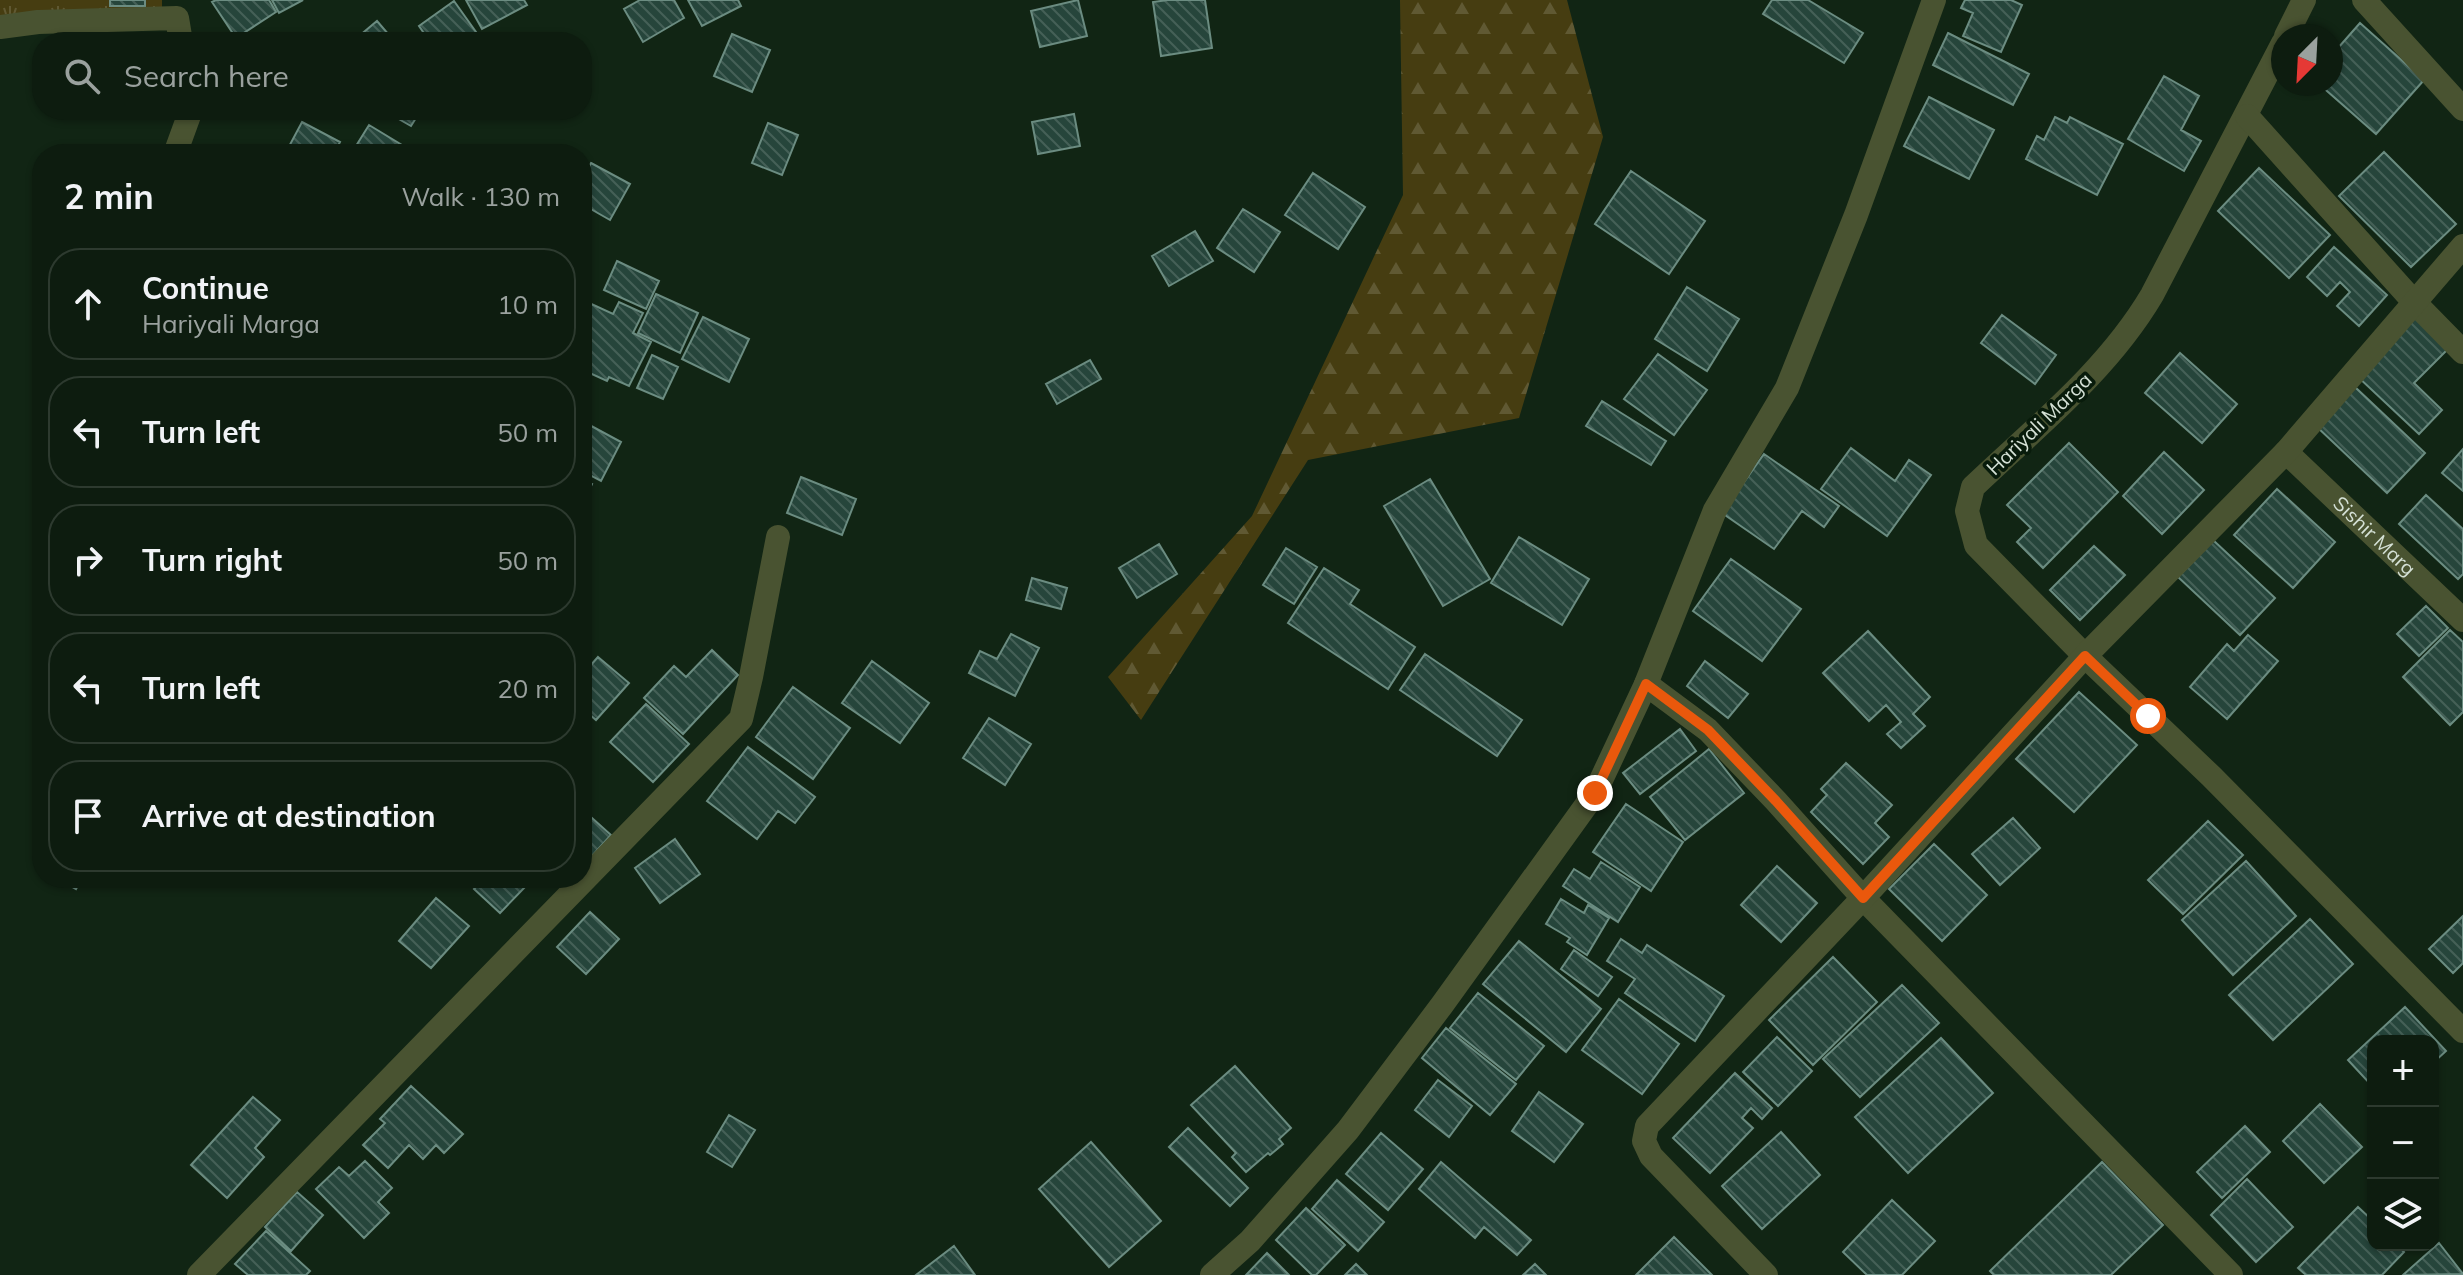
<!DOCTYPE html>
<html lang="en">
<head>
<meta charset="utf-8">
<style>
	:root { --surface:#0d1c0f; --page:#1b291d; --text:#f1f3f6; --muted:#9aa19e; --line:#2d3a2f }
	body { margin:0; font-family:Mulish,sans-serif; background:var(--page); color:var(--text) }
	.controls { position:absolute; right:24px; bottom:24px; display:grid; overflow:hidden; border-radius:16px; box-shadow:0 2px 6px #0004 }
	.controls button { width:72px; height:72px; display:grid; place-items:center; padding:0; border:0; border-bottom:2px solid var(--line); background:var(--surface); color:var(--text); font:40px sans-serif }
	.compass { position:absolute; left:2271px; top:24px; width:72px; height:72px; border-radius:50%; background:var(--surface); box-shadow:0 2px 6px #0004; rotate:204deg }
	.stop { position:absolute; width:24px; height:24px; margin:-18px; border:6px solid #ea580c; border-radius:50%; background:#fff }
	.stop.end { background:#ea580c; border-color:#fff; box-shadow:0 2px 8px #0008 }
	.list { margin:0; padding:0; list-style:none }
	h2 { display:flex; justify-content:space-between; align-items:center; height:104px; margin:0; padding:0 32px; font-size:34px }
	h2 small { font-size:26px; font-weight:400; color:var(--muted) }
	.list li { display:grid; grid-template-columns:52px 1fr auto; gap:24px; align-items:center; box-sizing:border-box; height:112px; margin:0 16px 16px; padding:0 16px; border:2px solid var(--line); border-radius:32px }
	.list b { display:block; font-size:30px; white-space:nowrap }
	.list p { margin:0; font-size:26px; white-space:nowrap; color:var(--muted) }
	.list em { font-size:26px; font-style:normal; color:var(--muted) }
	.icon { flex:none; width:44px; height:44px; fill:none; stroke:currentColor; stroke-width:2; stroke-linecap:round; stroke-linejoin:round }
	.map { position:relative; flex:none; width:2463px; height:1275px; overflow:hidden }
	.search { position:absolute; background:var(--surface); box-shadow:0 2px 6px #0004; left:32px; top:32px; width:560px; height:88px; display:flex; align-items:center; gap:20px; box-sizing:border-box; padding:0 28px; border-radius:32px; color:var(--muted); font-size:30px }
	.panel { position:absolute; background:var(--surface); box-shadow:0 2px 6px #0004; left:32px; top:144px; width:560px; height:744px; border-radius:32px }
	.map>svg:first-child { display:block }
	.grass { fill:url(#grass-tufts) }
	.forest { fill:url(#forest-firs) }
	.building { fill:url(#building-back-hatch); stroke:#6b8c81; stroke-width:2 }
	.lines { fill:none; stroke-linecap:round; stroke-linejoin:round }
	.minor { stroke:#495331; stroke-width:24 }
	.route { stroke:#ea580c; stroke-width:10 }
	.labels { text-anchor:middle; stroke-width:7; stroke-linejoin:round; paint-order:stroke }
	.street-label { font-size:20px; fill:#d5e1d6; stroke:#081b0b }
</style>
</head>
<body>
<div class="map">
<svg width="2463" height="1275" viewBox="0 0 2463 1275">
	<defs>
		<pattern id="grass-tufts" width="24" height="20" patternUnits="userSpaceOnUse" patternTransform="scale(2)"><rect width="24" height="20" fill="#463d11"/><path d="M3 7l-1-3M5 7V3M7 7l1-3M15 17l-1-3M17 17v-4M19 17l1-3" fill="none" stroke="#605933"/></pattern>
		<pattern id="forest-firs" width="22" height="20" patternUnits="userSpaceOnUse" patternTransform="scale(2)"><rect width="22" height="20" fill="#463d11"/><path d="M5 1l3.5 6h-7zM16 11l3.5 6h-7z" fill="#605933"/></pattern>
		<pattern id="building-back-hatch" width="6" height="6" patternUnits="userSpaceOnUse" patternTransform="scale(2)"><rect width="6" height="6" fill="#26453b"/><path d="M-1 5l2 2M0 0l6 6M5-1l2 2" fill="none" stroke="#456057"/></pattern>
	</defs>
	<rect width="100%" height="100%" fill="#112514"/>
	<!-- grass -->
	<path class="grass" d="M0,0H162V18L0,27Z"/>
	<!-- forest -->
	<path class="forest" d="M1400,0H1567L1603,137L1519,418L1308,460L1141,720L1108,677L1252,516L1403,195Z"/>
	<!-- building -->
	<path class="building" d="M110,0H145V6H110Z
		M216,0H269L276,12L236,38L212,2Z
		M272,0H303L279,13Z
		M466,0H524L527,5L482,29Z
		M640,0H674L684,18L643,42L624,9Z
		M688,0H738L741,6L702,26Z
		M1078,0L1087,36L1040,47L1031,11Z
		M1168,0H1205L1212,48L1161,56L1153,2Z
		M1772,0H1808L1863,33L1844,63L1763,14Z
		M1965,0H2011L2022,5L2001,52L1963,36L1973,13L1961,8Z
		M454,1L476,32L461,42H430L419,26Z
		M377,21L395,42H352Z
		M2360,23L2424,80L2376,134L2319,84H2331V56Z
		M1948,33L2029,74L2013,105L1933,65Z
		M732,34L770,50L752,92L714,76Z
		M2164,76L2199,96L2181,130L2201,141L2184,171L2128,139Z
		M1929,97L1994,130L1969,179L1904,146Z
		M383,110H421L411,126Z
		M1074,114L1080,146L1038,154L1032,122Z
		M2055,117L2067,123L2070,117L2123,144L2097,195L2026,159L2037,136L2044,140Z
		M302,122L340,142L334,154H285Z
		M768,123L798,135L782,175L752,163Z
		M369,125L410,150L408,154H351Z
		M2384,152L2456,224L2411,267L2339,196Z
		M591,163L630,184L610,220L582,204V180Z
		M2259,168L2330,235L2289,278L2218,211Z
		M1631,171L1705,221L1669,274L1595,224Z
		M1313,173L1365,207L1338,249L1285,215Z
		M1243,209L1280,232L1254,272L1217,248Z
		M1195,231L1213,261L1169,286L1152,256Z
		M2334,247L2387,295L2359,326L2337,306L2350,292L2340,282L2327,296L2307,277Z
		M617,261L659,281L646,309L604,290Z
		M1687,287L1739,319L1707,371L1655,339Z
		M656,294L698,313L680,353L638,333Z
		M587,302L613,314L619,302L643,313L633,333L651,342L629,386L609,377L607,381L583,370L586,364L582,362V311Z
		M2002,315L2056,355L2035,384L1981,343Z
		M2414,315L2449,348L2414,383L2442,410L2419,434L2357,376Z
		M703,317L749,339L729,382L682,359Z
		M2180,353L2237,404L2202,443L2145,393Z
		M1658,354L1707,390L1674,435L1624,399Z
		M652,355L678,367L663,399L637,388Z
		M1090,360L1101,379L1057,404L1046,384Z
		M2355,387L2425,453L2387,493L2317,427Z
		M1602,401L1666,441L1651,465L1586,426Z
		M582,421L621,442L601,481L582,471Z
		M2069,443L2118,492L2043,568L2017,542L2031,528L2007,505Z
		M1851,448L1895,481L1909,460L1931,475L1887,536L1821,489Z
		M2463,449V491L2442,473Z
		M2164,452L2204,490L2162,534L2123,496Z
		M1764,454L1839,506L1824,527L1802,511L1774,549L1722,513Z
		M801,477L856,499L842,535L787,513Z
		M1430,479L1490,579L1443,606L1384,506Z
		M582,480L592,484L582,506Z
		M2277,489L2335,542L2293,588L2234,535Z
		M2426,495L2463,529V574L2458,579L2399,524Z
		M1519,537L1589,579L1562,625L1491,583Z
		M2213,540L2275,598L2240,635L2178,577Z
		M1159,544L1177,574L1137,598L1119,568Z
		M2094,546L2125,575L2080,620L2050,590Z
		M1286,548L1317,567L1294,604L1263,585Z
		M1731,559L1801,609L1762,661L1693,611Z
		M1324,568L1359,590L1350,604L1415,647L1388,689L1288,623Z
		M1032,578L1067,588L1061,609L1026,600Z
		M2426,606L2448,628L2419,656L2397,634Z
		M2450,630L2463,642V712L2450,725L2403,677Z
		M1868,631L1930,697L1913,714L1925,726L1901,748L1887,734L1901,722L1886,705L1869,721L1823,673Z
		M1011,634L1039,648L1015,696L969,673L980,651L997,659Z
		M2248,635L2278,661L2227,719L2190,687L2227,644L2234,651Z
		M712,650L738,675L683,734L644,698L674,666L686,677Z
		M1425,654L1522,720L1497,756L1400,690Z
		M598,657L629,683L596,720L582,708V675Z
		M872,661L929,703L900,743L842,703Z
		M1705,661L1748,694L1728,718L1687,686Z
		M793,687L850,728L813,779L756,737Z
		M2079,692L2137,745L2074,812L2016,759Z
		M646,704L689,744L653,782L610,742Z
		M989,718L1031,744L1005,785L963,758Z
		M1680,729L1696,751L1640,794L1623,773Z
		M748,747L815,797L795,823L778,811L757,839L707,801Z
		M1709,749L1744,793L1685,840L1650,797Z
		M1846,763L1892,805L1875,823L1889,837L1863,864L1811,812L1827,795L1821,789Z
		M1626,804L1683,842L1651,891L1593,852Z
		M582,809L611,835L582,867Z
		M2013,818L2040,848L2000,885L1972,854Z
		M2208,821L2243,855L2183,914L2148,880Z
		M675,839L700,874L660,903L635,868Z
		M1934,844L1987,895L1942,941L1889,889Z
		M2246,861L2296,916L2233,975L2182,920Z
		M1601,862L1640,887L1618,922L1563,886L1574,869L1590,879Z
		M1777,866L1817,903L1781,942L1741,905Z
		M57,878H82L76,889Z
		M485,878H515L525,887L500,913L474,889Z
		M436,898L469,926L431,968L399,941Z
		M1561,899L1584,913L1588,905L1609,918L1587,955L1567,942L1570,938L1546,924Z
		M590,912L619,939L586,974L557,947Z
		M2463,916V963L2453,973L2429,949Z
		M2310,919L2353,964L2273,1040L2229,995Z
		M1621,939L1642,953L1647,945L1724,996L1695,1041L1625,993L1635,979L1607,961Z
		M1519,941L1601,1009L1566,1052L1483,984Z
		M1574,950L1612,977L1598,996L1561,969Z
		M1833,957L1877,1002L1813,1065L1769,1020Z
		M1902,985L1939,1023L1860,1097L1823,1059Z
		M1478,993L1544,1046L1516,1080L1450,1028Z
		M1619,999L1679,1044L1642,1094L1582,1050Z
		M2405,1007L2446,1051L2433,1063V1041H2373V1087L2348,1060Z
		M1446,1028L1516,1084L1490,1115L1422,1058Z
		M1777,1037L1812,1071L1778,1106L1743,1072Z
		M1941,1038L1993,1093L1908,1173L1855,1117Z
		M1235,1066L1291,1128L1279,1139L1283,1144L1270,1155L1268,1153L1246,1172L1232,1157L1236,1153L1191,1105Z
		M1735,1073L1772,1108L1762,1119L1751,1108L1742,1118L1753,1128L1710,1173L1673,1138Z
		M1438,1080L1472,1106L1449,1137L1415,1110Z
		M411,1086L463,1134L444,1153L436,1145L423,1159L409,1145L388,1168L363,1145L385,1123L380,1119Z
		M1539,1092L1583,1124L1554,1162L1512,1131Z
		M253,1097L280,1120L255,1148L264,1157L227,1198L191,1165Z
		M2320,1104L2362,1147L2324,1183L2283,1141Z
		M729,1115L755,1130L732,1167L707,1152Z
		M2245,1126L2270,1152L2222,1198L2197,1172Z
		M1188,1128L1248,1188L1230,1206L1169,1147Z
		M1781,1132L1820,1175L1762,1229L1722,1186Z
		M1381,1133L1423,1169L1388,1210L1346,1174Z
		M1091,1142L1161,1221L1109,1267L1039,1189Z
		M365,1161L392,1188L378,1202L389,1213L364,1238L316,1189L339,1167L349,1176Z
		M1441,1162L1531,1240L1517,1255L1484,1227L1475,1238L1419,1189Z
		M2102,1162L2163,1225L2111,1275H1994L1990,1271Z
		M2247,1179L2293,1227L2256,1262L2211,1215Z
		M1337,1180L1384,1222L1358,1251L1312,1209Z
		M297,1192L323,1215L291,1251L265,1227Z
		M1892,1200L1935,1241L1902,1275H1867L1843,1252Z
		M2358,1207L2373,1221V1245H2397L2404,1252L2382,1275H2306L2298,1268Z
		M1306,1208L1345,1245L1316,1275H1312L1276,1240Z
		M266,1231L310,1271L306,1275H248L235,1264Z
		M1674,1237L1712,1275H1636Z
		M2439,1243L2463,1274L2403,1275Z
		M954,1246L975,1275H916Z
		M1267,1253L1289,1275H1246Z
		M1356,1264L1367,1275H1345Z
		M1535,1264L1546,1275H1523Z"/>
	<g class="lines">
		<!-- minor -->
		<g class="minor">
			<path d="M2364,0L2463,109"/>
			<path d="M0,27L38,22L177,18L181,42"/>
			<path d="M2286,36L2304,0"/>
			<path d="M2283,43L2152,295C2107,371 2036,427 1973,487L1967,511L1976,545L2085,656L2211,776L2463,1031"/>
			<path d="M2247,116L2414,302L2463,352"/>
			<path d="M175,154L191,110"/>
			<path id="s1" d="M2286,452L2463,620"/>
			<path d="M1646,684L1708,730L1776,801L1863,898L2231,1275"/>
			<path d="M199,1275L741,719L751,677L778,537"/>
			<path d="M1212,1275L1250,1241L1348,1130L1442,1005L1595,793L1646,684L1715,510L1787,388L1856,215L1934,0"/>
			<path d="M1766,1275L1651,1156L1644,1141L1647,1126L1863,898L2085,656L2286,452L2463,246"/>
		</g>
	</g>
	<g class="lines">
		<!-- route -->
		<path class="route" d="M1595,793L1646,684L1708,730L1776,801L1863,898L2085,656L2148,716"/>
	</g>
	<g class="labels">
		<!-- street labels -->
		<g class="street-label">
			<text transform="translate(2039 424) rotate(-44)" y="7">Hariyali Marga</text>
			<text dy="7" stroke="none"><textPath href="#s1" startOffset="122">Sishir Marg</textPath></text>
		</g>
	</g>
</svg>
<div class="controls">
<button>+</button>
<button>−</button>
<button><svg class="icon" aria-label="layers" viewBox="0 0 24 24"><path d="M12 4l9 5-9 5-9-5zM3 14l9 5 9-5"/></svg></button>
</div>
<svg class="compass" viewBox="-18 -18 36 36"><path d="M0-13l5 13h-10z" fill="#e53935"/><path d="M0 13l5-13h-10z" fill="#9aa19e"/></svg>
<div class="stop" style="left:2148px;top:716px"></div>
<div class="stop end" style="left:1595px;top:793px"></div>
<div class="search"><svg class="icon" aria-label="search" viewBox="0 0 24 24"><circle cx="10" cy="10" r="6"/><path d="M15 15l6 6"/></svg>Search here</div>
<section class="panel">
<h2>2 min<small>Walk · 130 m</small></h2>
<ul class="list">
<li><svg class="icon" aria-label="ahead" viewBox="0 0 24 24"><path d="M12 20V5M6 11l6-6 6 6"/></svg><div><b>Continue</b><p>Hariyali Marga</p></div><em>10 m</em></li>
<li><svg class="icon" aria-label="left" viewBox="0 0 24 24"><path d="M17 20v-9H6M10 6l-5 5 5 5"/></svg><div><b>Turn left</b></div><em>50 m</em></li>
<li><svg class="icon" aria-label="right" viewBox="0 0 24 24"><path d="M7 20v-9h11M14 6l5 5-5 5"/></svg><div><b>Turn right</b></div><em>50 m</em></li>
<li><svg class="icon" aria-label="left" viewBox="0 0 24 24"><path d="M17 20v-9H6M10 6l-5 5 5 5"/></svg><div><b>Turn left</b></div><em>20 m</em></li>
<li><svg class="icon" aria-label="arrive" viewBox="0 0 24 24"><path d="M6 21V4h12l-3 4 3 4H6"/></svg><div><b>Arrive at destination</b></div></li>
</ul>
</section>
</div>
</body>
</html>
